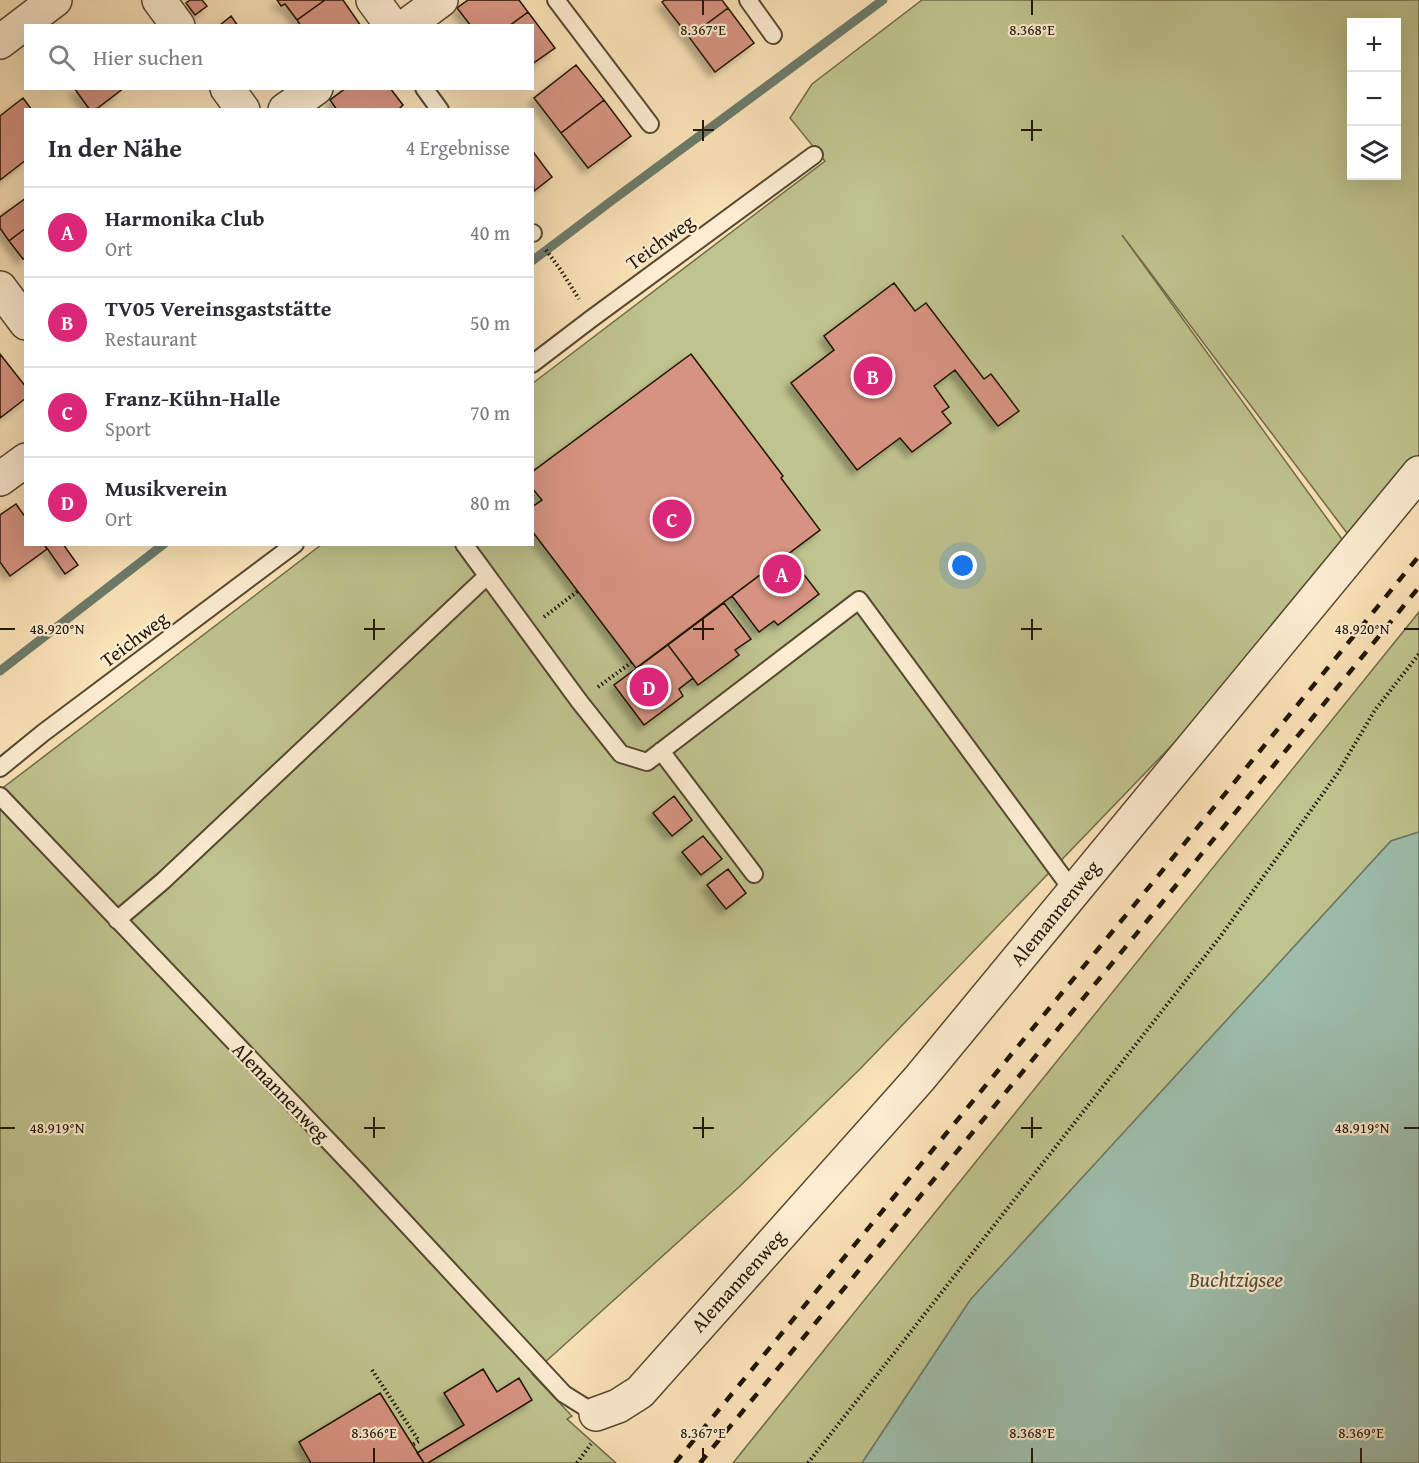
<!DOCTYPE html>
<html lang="de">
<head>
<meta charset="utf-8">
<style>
	:root { --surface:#fff; --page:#f7f7f7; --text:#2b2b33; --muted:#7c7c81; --line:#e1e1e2; --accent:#db2777 }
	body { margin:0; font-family:"Gentium Book Plus",serif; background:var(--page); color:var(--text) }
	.controls { position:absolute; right:18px; top:18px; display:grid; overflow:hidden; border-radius:0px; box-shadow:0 6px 24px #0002 }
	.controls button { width:54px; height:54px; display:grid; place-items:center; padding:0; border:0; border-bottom:2px solid var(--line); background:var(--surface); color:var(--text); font:30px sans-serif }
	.you { position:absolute; left:963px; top:566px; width:21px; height:21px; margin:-15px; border:4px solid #fff; border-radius:50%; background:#1a73e8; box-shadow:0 0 0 9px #1a73e833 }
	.badge { display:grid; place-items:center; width:39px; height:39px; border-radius:50%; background:var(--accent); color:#fff; font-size:20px; font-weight:700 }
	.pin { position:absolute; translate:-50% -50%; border:3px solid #fff; box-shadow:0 2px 6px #0006 }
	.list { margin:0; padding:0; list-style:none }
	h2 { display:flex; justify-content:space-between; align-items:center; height:78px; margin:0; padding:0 24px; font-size:26px }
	h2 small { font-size:20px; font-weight:400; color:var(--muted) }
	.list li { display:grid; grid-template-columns:39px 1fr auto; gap:18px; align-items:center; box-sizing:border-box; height:90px; padding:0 24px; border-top:2px solid var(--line) }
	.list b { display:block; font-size:22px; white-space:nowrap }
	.list p { margin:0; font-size:20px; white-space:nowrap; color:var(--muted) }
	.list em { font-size:20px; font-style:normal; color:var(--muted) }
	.icon { flex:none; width:33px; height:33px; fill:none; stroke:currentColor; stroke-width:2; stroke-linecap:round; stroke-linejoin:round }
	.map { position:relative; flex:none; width:1419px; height:1463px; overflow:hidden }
	.search { position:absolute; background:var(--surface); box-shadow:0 6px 24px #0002; left:24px; top:24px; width:510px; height:66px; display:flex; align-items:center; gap:15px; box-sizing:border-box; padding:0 21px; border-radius:0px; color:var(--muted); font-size:22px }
	.panel { position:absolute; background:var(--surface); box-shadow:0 6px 24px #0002; left:24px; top:108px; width:510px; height:438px; border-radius:0px }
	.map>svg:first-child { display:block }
	.green { fill:#bfc38e; stroke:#706c4a; stroke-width:1.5; fill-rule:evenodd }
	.water { fill:#9ebead; stroke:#6c7a6a; stroke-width:1.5 }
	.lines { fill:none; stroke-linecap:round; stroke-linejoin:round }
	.stream { stroke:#6c7a6a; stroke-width:9 }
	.building { fill:#d69381; stroke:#201506; stroke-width:1.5; filter:url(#shadow) }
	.service-casing { stroke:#564832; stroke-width:20 }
	.minor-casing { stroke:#564832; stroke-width:36 }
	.path { stroke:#201506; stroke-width:4; stroke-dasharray:1.5 3; stroke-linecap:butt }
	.service { stroke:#fcecd0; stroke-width:16 }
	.minor { stroke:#fcecd0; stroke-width:33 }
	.rail { stroke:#201506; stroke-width:4.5; stroke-dasharray:10 10; stroke-linecap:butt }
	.ticks { fill:none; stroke:#201506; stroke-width:2 }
	.labels { text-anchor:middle; stroke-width:4.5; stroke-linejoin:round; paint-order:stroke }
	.street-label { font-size:20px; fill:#201506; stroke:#fcecd0 }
	.water-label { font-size:21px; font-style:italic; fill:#4c5040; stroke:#fcecd0 }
	.ticks-label { font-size:15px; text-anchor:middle; fill:#201506; stroke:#fcecd0; stroke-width:4.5; stroke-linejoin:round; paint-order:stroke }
</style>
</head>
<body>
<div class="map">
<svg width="1419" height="1463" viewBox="0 0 1419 1463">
	<defs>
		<filter id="shadow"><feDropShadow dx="-5.5" dy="5.5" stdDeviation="3" flood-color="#0004"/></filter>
	</defs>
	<rect width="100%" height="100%" fill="#fae2b7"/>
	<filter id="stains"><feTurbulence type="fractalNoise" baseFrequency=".00333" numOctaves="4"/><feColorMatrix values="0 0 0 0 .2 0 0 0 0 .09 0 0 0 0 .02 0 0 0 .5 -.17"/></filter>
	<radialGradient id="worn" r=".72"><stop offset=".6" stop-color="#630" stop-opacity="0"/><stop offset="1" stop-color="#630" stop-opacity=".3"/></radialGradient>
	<!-- green -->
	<path class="green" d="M922,0H1419V457L1350,537L1122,235L1344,542L1202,714L860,1069L739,1187L532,1374L572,1416L567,1419L616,1463H0V790L321,545L532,544L533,383L825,161L790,118L812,84ZM1352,22H1396V176H1352Z
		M1419,612V832L1391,841L971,1299L862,1463H733Z"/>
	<!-- water -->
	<path class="water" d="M1419,832V1463H862L971,1299L1391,841Z"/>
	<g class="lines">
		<!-- stream -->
		<path class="stream" d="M532,261L610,202L883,0
			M0,671L164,544"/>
	</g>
	<!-- building -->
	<path class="building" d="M190,0H202L207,6L195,15L186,3Z
		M277,0H325L297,20L285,4L281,6Z
		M325,0H343L361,26H301L297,20Z
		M468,0H519L528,12L509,26H471L457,8Z
		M665,0H722L728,8L689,37L662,2Z
		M728,8L754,43L715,72L689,37Z
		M528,12L555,48L532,64V26H509Z
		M231,16L238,26H219Z
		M576,65L604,100L561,133L534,98Z
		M74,88H124L95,110H90Z
		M346,88H390L403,105L398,110H337L330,100Z
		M23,98L32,110H26V160L0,180V116Z
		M604,100L631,136L588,168L561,133Z
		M534,153L552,177L534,191L532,154Z
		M26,198V228L9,241L0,228V217Z
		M26,228V258L23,259L9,241Z
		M894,283L915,311L926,303L984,379L991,374L1019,411L998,426L955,370L934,386L949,407L942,412L951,423L912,452L900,438L857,470L791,383L834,350L824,336Z
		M0,354L26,387V398L0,418Z
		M691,354L783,476L781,478L820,530L636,668L532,531V507L542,500L532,488V472Z
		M16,504L26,518V544H44L47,549L10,576L0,562V515Z
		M44,544H63L78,565L65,574Z
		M788,554L819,594L778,625L774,621L759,632L732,596Z
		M724,603L751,639L735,650L739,655L698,685L668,645Z
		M668,645L693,678L679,689L683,696L644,725L614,685Z
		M674,796L692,820L672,836L653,813Z
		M703,836L722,859L701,875L682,852Z
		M728,869L746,893L726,909L707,885Z
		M483,1369L497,1392L519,1378L532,1400L428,1463H424L417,1453L464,1425L444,1393Z
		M380,1393L424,1463H311L299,1442Z"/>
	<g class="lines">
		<defs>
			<path id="service" d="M556,0L650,124
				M748,0L773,35
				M424,88L440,110
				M532,233H533
				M532,364L591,319L814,155
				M464,544L579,701L621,754L647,762L859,600L1073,891
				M661,751L754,874
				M0,768L43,733L295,544
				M0,796L360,1174L564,1394L596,1414
				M117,920L163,881L487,576"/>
			<path id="minor" d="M159,0L178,26
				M373,0L392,26
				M406,26L441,0
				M0,42L55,0
				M227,88L243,110
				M285,110L316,88
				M0,288L26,323
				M0,479L26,460
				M596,1414L618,1406L640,1392L919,1079L1419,473"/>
		</defs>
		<!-- service casing -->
		<use href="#service" class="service-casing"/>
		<!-- minor casing -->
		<use href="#minor" class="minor-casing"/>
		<!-- path -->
		<path class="path" d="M546,250L560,269L579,299
			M544,617L578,591
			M598,687L632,662
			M372,1370L419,1441L412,1445
			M577,1463L591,1444
			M808,1463L1220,937L1337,774L1375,710L1419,654"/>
		<!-- service -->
		<use href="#service" class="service"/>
		<!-- minor -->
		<use href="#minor" class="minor"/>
		<!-- rail -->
		<path class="rail" d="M675,1463L1131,909L1419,556
			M700,1463L1147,921L1419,587"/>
	</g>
	<!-- ticks -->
	<path class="ticks" d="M703,0V15M1032,0V15M703,120V141M1032,120V141M693,130H714M1021,130H1042M374,619V640M703,619V640M1032,619V640M0,629H15M364,629H385M693,629H714M1021,629H1042M1404,629H1419M374,1117V1138M703,1117V1138M1032,1117V1138M0,1128H15M364,1128H385M693,1128H714M1021,1128H1042M1404,1128H1419M374,1448V1463M703,1448V1463M1032,1448V1463M1361,1448V1463"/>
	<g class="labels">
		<!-- street labels -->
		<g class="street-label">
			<text transform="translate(660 242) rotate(-36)" y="7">Teichweg</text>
			<text transform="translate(134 639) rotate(-37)" y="7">Teichweg</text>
			<text transform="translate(1055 913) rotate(-51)" y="7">Alemannenweg</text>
			<text transform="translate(281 1092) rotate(46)" y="7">Alemannenweg</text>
			<text transform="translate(738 1281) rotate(-48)" y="7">Alemannenweg</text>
		</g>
		<!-- water labels -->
		<g class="water-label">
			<text x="1236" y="1287">Buchtzigsee</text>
		</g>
	</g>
	<g class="ticks-label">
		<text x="703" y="35">8.367°E</text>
		<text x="1032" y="35">8.368°E</text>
		<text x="57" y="634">48.920°N</text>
		<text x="1362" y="634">48.920°N</text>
		<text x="57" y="1133">48.919°N</text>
		<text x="1362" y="1133">48.919°N</text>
		<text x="374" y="1438">8.366°E</text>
		<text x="703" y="1438">8.367°E</text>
		<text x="1032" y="1438">8.368°E</text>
		<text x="1361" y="1438">8.369°E</text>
	</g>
	<rect width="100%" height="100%" filter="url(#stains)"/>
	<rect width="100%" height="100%" fill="url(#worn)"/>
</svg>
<div class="controls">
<button>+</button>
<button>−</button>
<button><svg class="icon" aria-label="layers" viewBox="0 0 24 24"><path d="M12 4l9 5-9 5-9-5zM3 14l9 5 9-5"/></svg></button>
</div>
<div class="you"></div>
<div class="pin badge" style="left:782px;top:574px">A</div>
<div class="pin badge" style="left:873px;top:376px">B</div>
<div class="pin badge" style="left:672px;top:519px">C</div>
<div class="pin badge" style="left:649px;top:687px">D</div>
<div class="search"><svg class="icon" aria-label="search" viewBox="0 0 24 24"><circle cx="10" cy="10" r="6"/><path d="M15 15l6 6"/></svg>Hier suchen</div>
<section class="panel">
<h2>In der Nähe<small>4 Ergebnisse</small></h2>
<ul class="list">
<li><span class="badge">A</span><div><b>Harmonika Club</b><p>Ort</p></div><em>40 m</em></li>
<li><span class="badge">B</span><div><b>TV05 Vereinsgaststätte</b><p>Restaurant</p></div><em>50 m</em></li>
<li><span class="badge">C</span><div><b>Franz-Kühn-Halle</b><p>Sport</p></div><em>70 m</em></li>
<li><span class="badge">D</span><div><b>Musikverein</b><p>Ort</p></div><em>80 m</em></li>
</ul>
</section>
</div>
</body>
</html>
